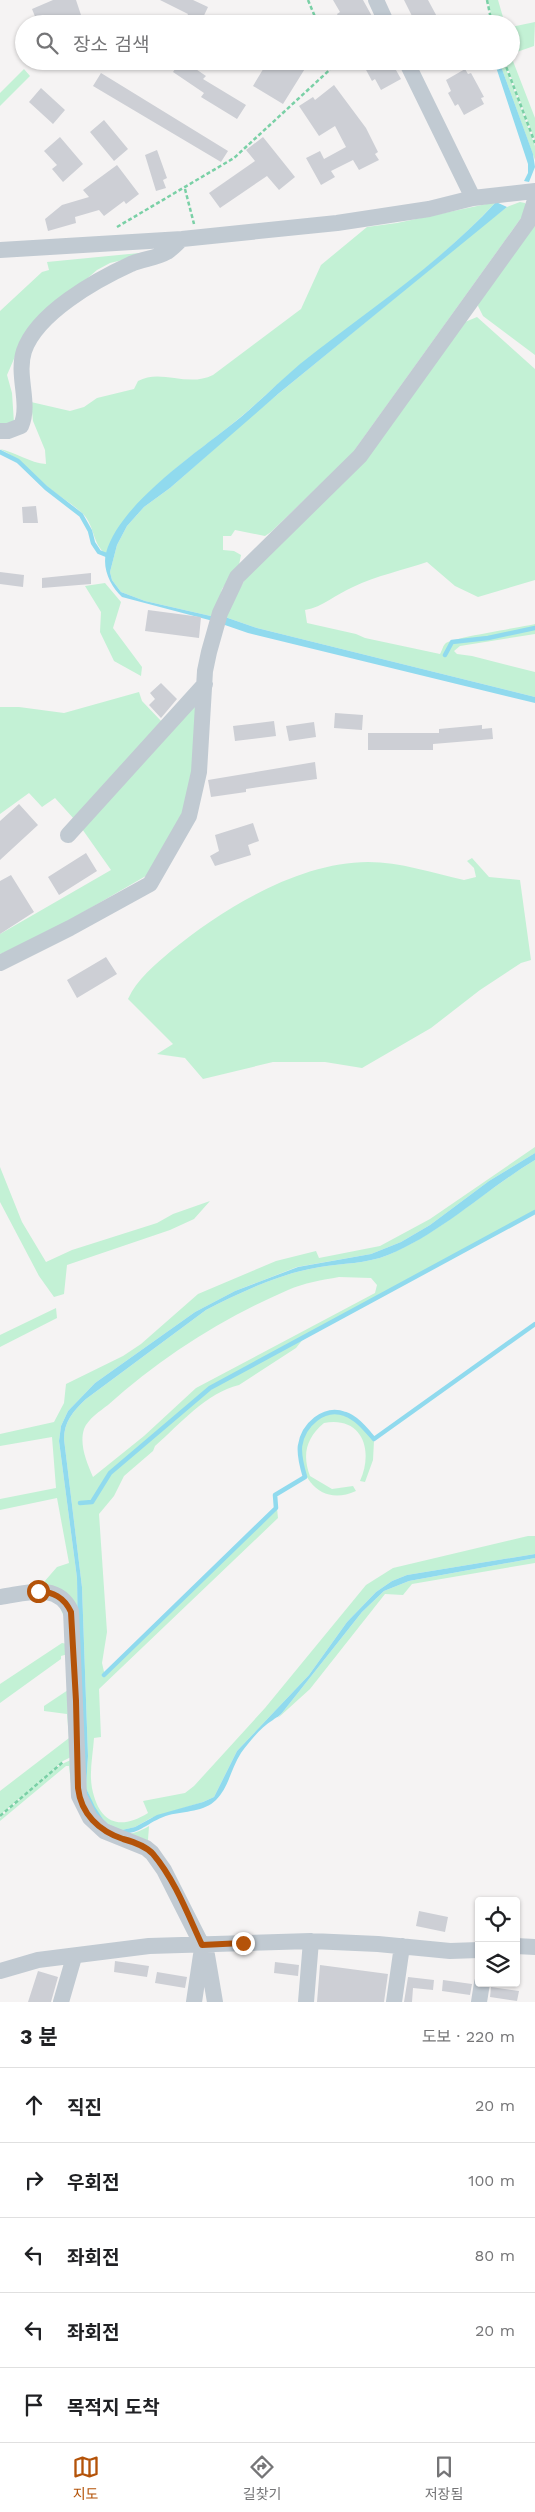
<!DOCTYPE html>
<html lang="ko">
<head>
<meta charset="utf-8">
<style>
	:root { --surface:#fff; --page:#f2f2f2; --text:#202124; --muted:#757577; --line:#e0e0e0; --accent:#b45309 }
	body { margin:0; font-family:"Work Sans","Noto Sans KR",sans-serif; background:var(--page); color:var(--text) }
	.controls { position:absolute; right:15px; bottom:15px; display:grid; overflow:hidden; border-radius:5px; box-shadow:0 1px 4px #0004 }
	.controls button { width:45px; height:45px; display:grid; place-items:center; padding:0; border:0; border-bottom:1px solid var(--line); background:var(--surface); color:var(--text); font:25px sans-serif }
	.stop { position:absolute; width:15px; height:15px; margin:-11px; border:4px solid #b45309; border-radius:50%; background:#fff }
	.stop.end { background:#b45309; border-color:#fff; box-shadow:0 1px 5px #0008 }
	.list { margin:0; padding:0; list-style:none }
	h2 { display:flex; justify-content:space-between; align-items:center; height:65px; margin:0; padding:0 20px; font-size:21px }
	h2 small { font-size:16px; font-weight:400; color:var(--muted) }
	.list li { display:grid; grid-template-columns:32px 1fr auto; gap:15px; align-items:center; box-sizing:border-box; height:75px; padding:0 20px; border-top:1px solid var(--line) }
	.list b { display:block; font-size:19px; white-space:nowrap }
	.list em { font-size:16px; font-style:normal; color:var(--muted) }
	.icon { flex:none; width:28px; height:28px; fill:none; stroke:currentColor; stroke-width:2; stroke-linecap:round; stroke-linejoin:round }
	.map { position:relative; flex:none; width:535px; height:2002px; overflow:hidden }
	.search { position:absolute; background:var(--surface); box-shadow:0 1px 4px #0004; left:15px; right:15px; top:15px; height:55px; display:flex; align-items:center; gap:12px; box-sizing:border-box; padding:0 18px; border-radius:28px; color:var(--muted); font-size:19px }
	.sheet { height:440px; background:var(--surface) }
	nav { display:flex; justify-content:space-around; align-items:center; box-sizing:border-box; height:70px; border-top:1px solid var(--line); background:var(--surface); font-size:14px; color:var(--muted) }
	nav a { display:grid; justify-items:center; gap:2px }
	nav .on { color:var(--accent) }
	.map>svg:first-child { display:block }
	.green { fill:#c3f1d5; fill-rule:evenodd }
	.water { fill:#90daee }
	.lines { fill:none; stroke-linecap:round; stroke-linejoin:round }
	.stream { stroke:#90daee; stroke-width:4.5 }
	.building { fill:#cdcfd5 }
	.path { stroke:#7ad0a6; stroke-width:2.5; stroke-dasharray:4 2.5; stroke-linecap:butt }
	.minor { stroke:#c1cad2; stroke-width:16 }
	.route { stroke:#b45309; stroke-width:6 }
</style>
</head>
<body>
<div class="map">
<svg width="535" height="2002" viewBox="0 0 535 2002">
	<rect width="100%" height="100%" fill="#f5f3f3"/>
	<!-- green -->
	<path class="green" d="M488,0H498L505,24H493Z
		M535,22L534,46L511,54V27Z
		M511,56L535,118V140L505,61H511Z
		M499,61H503L535,146V160Z
		M24,69L30,76L0,106V93Z
		M496,202C448,254 384,302 328,345C319,352 309,357 300,365C279,382 259,402 237,420C190,459 130,495 106,554C92,544 95,526 83,514C73,504 60,497 49,488C32,474 20,458 0,449C15,452 30,463 46,464L45,450L33,421L31,402L70,411L84,407L97,398L134,389L138,381C161,368 187,388 213,375L301,309L321,265L367,227L397,223Z
		M520,202L525,203L527,206L524,214L351,455L271,532L265,536L235,530L231,536H223V550L234,551L241,555L239,565L222,589L215,617L145,601L121,592L112,580L110,572L117,545L127,526L144,507L170,488L255,413L486,223L507,207Z
		M535,224V355L483,316L478,306L479,301Z
		M160,251L110,263L97,270L40,319L20,345L7,375L12,393L14,423L0,426V311L42,272L49,270L47,262Z
		M477,317L535,369V580L478,597L455,586L427,562C403,570 376,576 353,587C336,594 323,607 305,610L307,623L356,634L365,638L440,654C442,651 443,645 446,643C451,638 522,627 535,624V627L488,637L452,641L444,654L446,655L453,643L489,639L535,629V634L460,646L454,651L457,654L472,656L535,672V697L257,628L225,617L227,611L248,574L465,322Z
		M105,583L121,602L113,628L142,667L141,676L114,661L100,632L101,612L85,586Z
		M139,692L142,701L163,723L74,819L55,798L42,807L29,793L0,814V707H19L64,713Z
		M198,702L189,807L151,873L30,943L0,954V934L111,870L80,826Z
		M472,858L489,877L520,880L531,960L521,963L480,990L431,1028L362,1068L325,1062H273L203,1079L185,1058L157,1054L173,1044L128,999C137,979 155,965 171,951C222,909 299,862 368,862C400,862 433,873 464,880L476,877L474,868L467,861Z
		M535,1147V1153L489,1181L430,1225L401,1242L371,1254L297,1267L235,1291L195,1312L95,1383L68,1411L61,1426L59,1441L77,1578L82,1787C93,1818 112,1849 149,1826L148,1840L153,1849C143,1842 132,1840 120,1836C98,1830 88,1813 80,1792L74,1614C66,1593 50,1589 28,1589L44,1582L57,1567L69,1563L57,1498L0,1510V1499L56,1488L52,1437L0,1446V1434L54,1422L64,1403L66,1384L123,1356L141,1344L198,1294L276,1261L316,1251L319,1258L380,1246L430,1219Z
		M535,1160V1211L210,1387L109,1472L92,1501L80,1502L81,1504L93,1503L111,1474L196,1400L228,1378L304,1338L296,1348L239,1385C206,1393 180,1424 155,1446L153,1451L124,1476L114,1496L99,1514L107,1632L102,1663L105,1676L277,1508L278,1518L99,1689L101,1737L94,1738C93,1754 89,1772 92,1788C99,1823 119,1831 148,1813L143,1801L185,1793L194,1786L265,1708L366,1585L393,1568L528,1536H535V1554L407,1575L392,1581L376,1592L347,1622L309,1675L237,1751L214,1797L203,1802L151,1818L135,1827L122,1830L108,1824L103,1819L94,1807L86,1788L88,1756L82,1587L64,1439C64,1422 73,1411 86,1399L206,1310C241,1292 281,1273 320,1267C343,1263 366,1264 388,1255C442,1232 485,1190 535,1160ZM339,1277L371,1278L377,1285L375,1293L196,1388L144,1436L93,1477C87,1463 79,1445 84,1429C88,1419 100,1411 108,1405C160,1358 223,1318 288,1290C304,1283 322,1280 339,1277Z
		M0,1167L22,1222L46,1262L72,1250L157,1223L173,1214L210,1201L194,1219L170,1230L67,1265L64,1294L54,1297L39,1276L0,1202Z
		M56,1308L57,1318L0,1347V1335Z
		M330,1413C350,1411 362,1427 374,1441L373,1460L365,1482L360,1481C374,1450 362,1416 324,1423C306,1438 302,1455 310,1476L332,1489L353,1486L356,1491C302,1516 278,1431 330,1413Z
		M535,1558V1563L412,1584L403,1595L385,1594L310,1689L278,1718L362,1612L384,1591L409,1581Z
		M31,1593C48,1593 60,1595 68,1611L75,1755L63,1761L0,1815V1791L69,1738L67,1714L44,1711V1706L68,1690V1654L61,1656V1659L0,1703V1684L62,1643L68,1644L65,1619L57,1601L38,1596L0,1602V1599Z
		M71,1760L72,1792L69,1766H66L0,1821V1818C19,1801 48,1768 71,1760Z"/>
	<!-- water -->
	<path class="water" d="M494,61H499L533,154L535,167L529,182L524,181L528,173V164Z
		M496,202L507,207L278,394L170,488L144,507L127,526L117,545L110,572L112,580L121,592L145,601L215,617L213,621L122,597C111,587 102,569 106,553C120,502 201,450 241,417C261,400 280,381 300,364C366,312 439,264 496,202Z
		M225,617L257,628L535,697V703L248,633L222,624Z
		M535,1153V1160C485,1190 442,1233 388,1255C366,1264 343,1263 320,1267C281,1273 241,1292 206,1310L86,1399C73,1411 64,1422 64,1439L82,1587L88,1756L86,1788L95,1807L103,1819L108,1824L122,1830L135,1827L157,1815L203,1802L214,1797L237,1751L309,1675L347,1622L376,1592L392,1581L407,1575L535,1554V1558L409,1581L384,1591L362,1612L282,1713C279,1717 276,1717 273,1720C261,1727 249,1742 241,1753C231,1768 229,1787 216,1800C204,1812 185,1811 169,1815C143,1822 132,1847 105,1823C97,1815 91,1809 86,1799L78,1641L77,1578L59,1441L61,1426L68,1411L95,1383L195,1312L235,1291L298,1267L371,1254L401,1242L430,1225L489,1181Z"/>
	<g class="lines">
		<!-- stream -->
		<path class="stream" d="M0,452L18,461L46,488L81,515L90,531L93,543L99,552L109,556
			M445,655L452,642L488,638L535,628
			M80,1503L92,1502L110,1473L210,1388L535,1212
			M104,1675L276,1508L275,1495L305,1477C302,1467 299,1456 300,1446C303,1425 324,1406 345,1414C357,1418 366,1430 374,1439L535,1324"/>
	</g>
	<!-- building -->
	<path class="building" d="M53,0H76L84,24H38L32,9Z
		M160,0H193L208,7L200,24H183L188,14Z
		M333,0H363L373,18L369,19L372,24H342L337,14L340,12Z
		M404,0H428L441,24H416Z
		M180,61H184L206,76L203,79L246,105L237,119L201,97L204,93L173,72Z
		M268,61H294L306,67L283,104L253,86Z
		M368,61H391L401,79L381,90L375,79L372,81L365,68L370,65Z
		M465,69L468,74L471,73L477,84L484,97L481,98L484,104L464,115L458,104L455,106L448,93L451,91L446,80Z
		M101,73L228,151L221,162L93,86Z
		M334,85L366,128L378,152L375,154L379,160L359,170L353,160L331,171L335,177L321,185L306,158L320,151L324,159L346,147L335,126L319,136L299,106L313,97L315,100Z
		M41,88L65,110L53,124L29,102Z
		M104,120L128,149L114,161L90,132Z
		M60,137L83,164L63,182L52,169L57,165L44,151Z
		M263,137L295,177L279,190L267,176L220,208L209,193L255,161L246,150Z
		M157,150L167,178L163,180L166,188L156,191L145,155Z
		M117,165L139,194L126,204L124,201L104,216L99,210L75,217L76,223L48,231L45,219L62,205L89,197L83,190Z
		M36,506L38,523H23L22,507Z
		M0,572L24,575L23,587L0,584Z
		M91,573V584L42,588V578Z
		M148,610L201,617L199,638L145,631Z
		M161,683L177,699L161,718L149,705L155,699L150,693Z
		M335,713L363,715L362,730L334,728Z
		M274,721L276,736L235,741L233,726Z
		M314,722L316,737L289,741L286,726Z
		M482,725V729L492,728L493,739L433,744V750H368V733H439V729Z
		M315,762L317,779L246,789V792L211,797L208,780Z
		M19,804L38,825L0,860V821Z
		M253,823L259,841L248,845L251,855L215,866L210,856L219,851L215,835Z
		M86,853L97,871L59,895L48,877Z
		M11,875L34,912L0,934V881Z
		M106,957L117,974L77,998L67,980Z
		M419,1911L448,1917L445,1932L416,1926Z
		M115,1961L149,1966L147,1977L114,1972Z
		M275,1962L299,1965L298,1976L274,1973Z
		M320,1965L388,1974L384,2002H317Z
		M38,1971L58,1977L51,2002H28Z
		M157,1972L187,1977L185,1988L155,1983Z
		M408,1977L434,1980L433,1990L413,1988L412,2002H404Z
		M443,1980L472,1984L470,1995L442,1991Z
		M491,1987L519,1991L517,2001L490,1997Z"/>
	<g class="lines">
		<!-- path -->
		<path class="path" d="M308,0L318,24
			M487,0L492,24
			M504,61L535,143
			M185,189L194,224
			M117,227L234,158L336,64L335,61
			M0,1816L63,1762"/>
		<!-- minor -->
		<path class="minor" d="M376,0L387,24
			M406,61L473,198
			M0,250L182,239L337,223L429,209L473,198L535,191
			M0,431H8L21,426C31,403 16,376 24,351C37,313 96,280 131,264C143,259 157,258 167,252C173,248 177,243 182,239
			M68,835L205,684
			M0,963L70,928L150,884L189,816L199,772L205,671L209,652L220,613L237,577L360,456L528,222L535,200
			M0,1597C25,1594 57,1581 71,1611L79,1796L90,1818L104,1831L146,1848L152,1853L164,1870L207,1955L215,2002
			M516,1946L535,1947
			M0,1971L38,1960L149,1946L311,1941L378,1944L450,1951L479,1950
			M61,2002L74,1957
			M194,2002L201,1955
			M306,2002L311,1941
			M394,2002L402,1946
			M479,2002L482,1983"/>
	</g>
	<g class="lines">
		<!-- route -->
		<path class="route" d="M38,1591C53,1592 64,1597 71,1612L76,1701L78,1788C81,1814 99,1831 123,1839C134,1842 146,1846 153,1854C175,1880 188,1915 202,1945L243,1943"/>
	</g>
</svg>
<div class="controls">
<button><svg class="icon" aria-label="locate" viewBox="0 0 24 24"><circle cx="12" cy="12" r="6"/><path d="M12 2v4M12 18v4M2 12h4M18 12h4"/></svg></button>
<button><svg class="icon" aria-label="layers" viewBox="0 0 24 24"><path d="M12 4l9 5-9 5-9-5zM3 14l9 5 9-5"/></svg></button>
</div>
<div class="stop" style="left:38px;top:1591px"></div>
<div class="stop end" style="left:243px;top:1943px"></div>
<div class="search"><svg class="icon" aria-label="search" viewBox="0 0 24 24"><circle cx="10" cy="10" r="6"/><path d="M15 15l6 6"/></svg>장소 검색</div>
</div>
<section class="sheet">
<h2>3 분<small>도보 · 220 m</small></h2>
<ul class="list">
<li><svg class="icon" aria-label="ahead" viewBox="0 0 24 24"><path d="M12 20V5M6 11l6-6 6 6"/></svg><div><b>직진</b></div><em>20 m</em></li>
<li><svg class="icon" aria-label="right" viewBox="0 0 24 24"><path d="M7 20v-9h11M14 6l5 5-5 5"/></svg><div><b>우회전</b></div><em>100 m</em></li>
<li><svg class="icon" aria-label="left" viewBox="0 0 24 24"><path d="M17 20v-9H6M10 6l-5 5 5 5"/></svg><div><b>좌회전</b></div><em>80 m</em></li>
<li><svg class="icon" aria-label="left" viewBox="0 0 24 24"><path d="M17 20v-9H6M10 6l-5 5 5 5"/></svg><div><b>좌회전</b></div><em>20 m</em></li>
<li><svg class="icon" aria-label="arrive" viewBox="0 0 24 24"><path d="M6 21V4h12l-3 4 3 4H6"/></svg><div><b>목적지 도착</b></div></li>
</ul>
</section>
<nav>
<a class="on"><svg class="icon" aria-label="map" viewBox="0 0 24 24"><path d="M3 6l6-2 6 2 6-2v14l-6 2-6-2-6 2zM9 4v14M15 6v14"/></svg>지도</a>
<a><svg class="icon" aria-label="directions" viewBox="0 0 24 24"><path d="M12 3l9 9-9 9-9-9zM9 14v-3h6M13 9l2 2-2 2"/></svg>길찾기</a>
<a><svg class="icon" aria-label="saved" viewBox="0 0 24 24"><path d="M7 4h10v16l-5-4-5 4z"/></svg>저장됨</a>
</nav>
</body>
</html>
